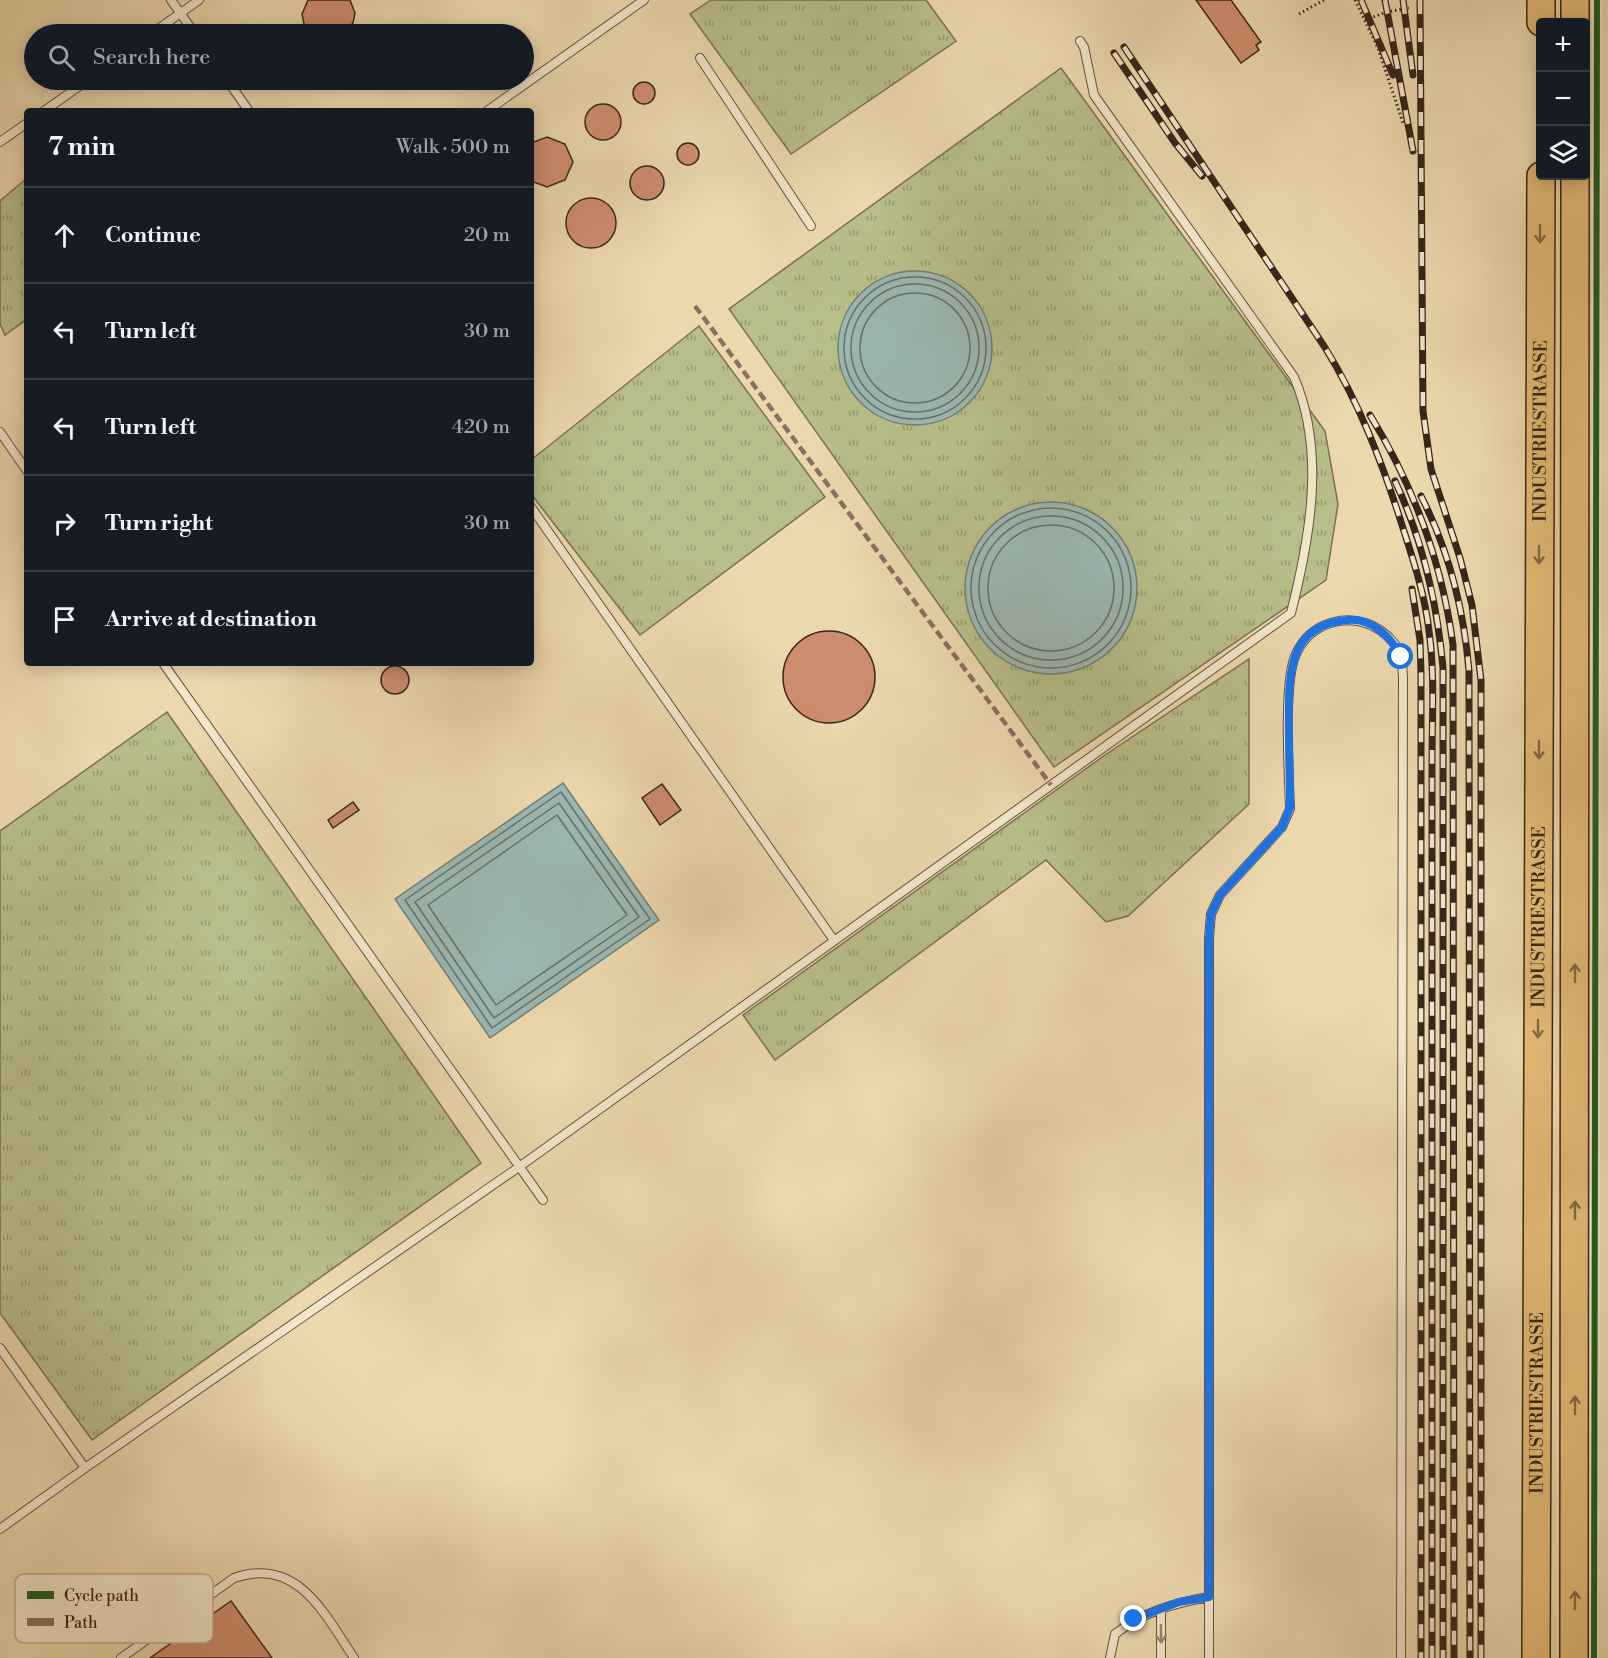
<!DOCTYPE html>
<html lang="en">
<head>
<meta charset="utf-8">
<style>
	:root { --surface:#171b24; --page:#20242c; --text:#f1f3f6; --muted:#9ea1a6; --line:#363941 }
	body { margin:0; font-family:"Libre Bodoni",serif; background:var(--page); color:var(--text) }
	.controls { position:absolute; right:18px; top:18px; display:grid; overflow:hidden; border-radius:6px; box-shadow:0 3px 15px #0003 }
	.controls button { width:54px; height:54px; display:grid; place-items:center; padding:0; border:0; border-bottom:2px solid var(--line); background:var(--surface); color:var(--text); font:30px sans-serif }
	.stop { position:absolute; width:18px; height:18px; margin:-14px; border:4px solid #1a73e8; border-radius:50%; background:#fff }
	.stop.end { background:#1a73e8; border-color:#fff; box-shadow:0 2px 6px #0008 }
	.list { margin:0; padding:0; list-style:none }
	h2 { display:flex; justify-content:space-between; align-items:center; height:78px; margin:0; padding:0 24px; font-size:26px }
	h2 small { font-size:20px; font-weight:400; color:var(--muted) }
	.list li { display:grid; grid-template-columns:39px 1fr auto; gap:18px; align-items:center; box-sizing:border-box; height:96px; padding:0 24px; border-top:2px solid var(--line) }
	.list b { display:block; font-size:22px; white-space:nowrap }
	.list em { font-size:20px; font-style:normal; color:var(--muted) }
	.icon { flex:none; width:33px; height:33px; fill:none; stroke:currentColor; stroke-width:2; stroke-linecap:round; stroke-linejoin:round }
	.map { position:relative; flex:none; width:1608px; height:1658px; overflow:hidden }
	.search { position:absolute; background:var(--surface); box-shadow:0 3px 15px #0003; left:24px; top:24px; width:510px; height:66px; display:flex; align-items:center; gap:15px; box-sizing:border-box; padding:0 21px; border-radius:33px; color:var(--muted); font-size:22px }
	.panel { position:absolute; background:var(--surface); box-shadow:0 3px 15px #0003; left:24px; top:108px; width:510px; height:558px; border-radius:6px }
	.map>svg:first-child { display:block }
	.grass { fill:url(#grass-tufts); stroke:#787252; stroke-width:1.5 }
	.water { fill:#9bb8b2; stroke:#737e76; stroke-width:1.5 }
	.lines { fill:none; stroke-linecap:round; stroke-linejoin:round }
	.shore { stroke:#696f66; stroke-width:1.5 }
	.building { fill:#ce8d6d; stroke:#37261b; stroke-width:1.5 }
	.lane-casing { stroke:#645240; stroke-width:10 }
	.highway-casing { stroke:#37261b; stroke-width:30 }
	.path { stroke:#37261b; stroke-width:3; stroke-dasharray:1.5 3; stroke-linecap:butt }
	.lane { stroke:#f3e6ca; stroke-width:8 }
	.highway { stroke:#e6bc76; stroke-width:27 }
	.rail-casing { stroke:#37261b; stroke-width:7 }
	.rail { stroke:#f3e6ca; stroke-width:4.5; stroke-dasharray:14; stroke-linecap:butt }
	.quiet { stroke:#8d6e63; stroke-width:4.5; stroke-dasharray:9 4.5; stroke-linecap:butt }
	.cycleway-casing { stroke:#f3e6ca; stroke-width:10 }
	.cycleway { stroke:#1b5e20; stroke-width:6 }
	.oneway { stroke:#866a44 }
	.oneway2 { stroke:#958672 }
	.route { stroke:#1a73e8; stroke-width:8 }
	.labels { text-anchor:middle; stroke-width:4.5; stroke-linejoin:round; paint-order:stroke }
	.street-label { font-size:18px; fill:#37261b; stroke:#f3e6ca }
	.key { fill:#f3e6ca; stroke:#bbac96; stroke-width:1.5 }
	.key-label { font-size:16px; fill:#37261b }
</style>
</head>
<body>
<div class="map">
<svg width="1608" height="1658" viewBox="0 0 1608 1658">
	<defs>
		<pattern id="grass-tufts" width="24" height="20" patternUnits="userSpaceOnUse" patternTransform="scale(1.5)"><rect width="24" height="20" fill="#b8be89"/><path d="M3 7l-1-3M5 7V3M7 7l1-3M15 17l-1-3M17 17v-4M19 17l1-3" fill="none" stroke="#969a6f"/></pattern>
	</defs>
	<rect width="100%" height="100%" fill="#ecd8ad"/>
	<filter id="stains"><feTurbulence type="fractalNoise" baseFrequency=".00333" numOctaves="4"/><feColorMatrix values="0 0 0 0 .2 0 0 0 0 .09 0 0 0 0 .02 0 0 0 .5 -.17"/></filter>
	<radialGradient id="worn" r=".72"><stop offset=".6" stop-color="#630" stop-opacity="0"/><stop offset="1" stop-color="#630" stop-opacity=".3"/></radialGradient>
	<!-- grass -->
	<path class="grass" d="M711,0H926L956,41L791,154L690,14Z
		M1061,68L1325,431L1338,504L1326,580L1054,767L729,309Z
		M27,178V319L5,335L0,324V201Z
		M699,326L825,497L640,635L531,494V460Z
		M1249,659V804L1128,916L1106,922L1046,860L775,1060L743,1015L1105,755Z
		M167,712L481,1163L92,1440L0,1313V831Z"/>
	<!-- water -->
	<path class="water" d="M838 348a77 77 0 1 1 154 0a77 77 0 1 1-154 0Z
		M965 588a86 86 0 1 1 172 0a86 86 0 1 1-172 0Z
		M563,783L659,920L490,1038L395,899Z"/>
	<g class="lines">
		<!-- shore -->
		<path class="shore" d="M844 348a71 71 0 1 1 142 0a71 71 0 1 1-142 0Z
			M851 348a64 64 0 1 1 128 0a64 64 0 1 1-128 0Z
			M860 348a55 55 0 1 1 110 0a55 55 0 1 1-110 0Z
			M971 588a80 80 0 1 1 160 0a80 80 0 1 1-160 0Z
			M979 588a72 72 0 1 1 144 0a72 72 0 1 1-144 0Z
			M988 588a63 63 0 1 1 126 0a63 63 0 1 1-126 0Z
			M561,792L650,919L492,1028L405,900Z
			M559,803L639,917L494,1018L415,902Z
			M557,815L627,915L496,1005L428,905Z"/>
	</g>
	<!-- building -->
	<path class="building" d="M308,0H350L355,13L353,23L343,34H314L304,24L302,14Z
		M1196,0H1231L1261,42L1256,45L1259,50L1241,63Z
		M633 93a11 11 0 1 1 22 0a11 11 0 1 1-22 0Z
		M585 122a18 18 0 1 1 36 0a18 18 0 1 1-36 0Z
		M547,137L565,144L573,162L565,180L547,187L531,181V143Z
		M677 154a11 11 0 1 1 22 0a11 11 0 1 1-22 0Z
		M630 183a17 17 0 1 1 34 0a17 17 0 1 1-34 0Z
		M566 223a25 25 0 1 1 50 0a25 25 0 1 1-50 0Z
		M783 677a46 46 0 1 1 92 0a46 46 0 1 1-92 0Z
		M381 680a14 14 0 1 1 28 0a14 14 0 1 1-28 0Z
		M662,784L681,810L660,825L642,798Z
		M353,802L359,810L333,828L328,820Z
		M231,1601L272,1658H150Z"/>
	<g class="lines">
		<defs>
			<path id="lane" d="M171,0L195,34
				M151,34L199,0
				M700,58L811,226
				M227,80L249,111
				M44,111L88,80
				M487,111L644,0
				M0,142L27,123
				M0,432L27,471
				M531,507L833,939
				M163,663L543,1200
				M0,1348L85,1468
				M0,1529L85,1468L519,1167L1291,613C1310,538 1326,451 1294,377L1094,95L1084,47L1080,41
				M1161,1609V1658
				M121,1658L234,1578C297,1556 324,1613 354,1658
				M1110,1658L1115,1634C1143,1612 1174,1603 1209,1597
				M1209,1658V938L1211,914L1220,895L1282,827L1290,809C1289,774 1283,681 1296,654C1311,621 1350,611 1380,630C1389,636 1399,647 1402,658C1403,664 1402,671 1403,676L1401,1658"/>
			<g id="highway">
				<path d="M1575,0V22"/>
				<path d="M1541,22V0"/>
				<path id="s1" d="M1536,1658L1541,176"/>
				<path d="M1574,1658L1575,176"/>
			</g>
		</defs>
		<!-- lane casing -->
		<use href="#lane" class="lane-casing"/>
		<!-- highway casing -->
		<use href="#highway" class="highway-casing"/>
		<!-- path -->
		<path class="path" d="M1355,0L1378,48L1403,123
			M1299,14L1324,0
			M1365,20L1387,12L1409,8"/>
		<!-- lane -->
		<use href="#lane" class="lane"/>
		<!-- highway -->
		<use href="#highway" class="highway"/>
		<defs>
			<path id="rail" d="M1361,0L1393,75
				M1385,0L1413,151
				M1403,0L1413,75
				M1420,0L1423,411L1431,469L1460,558L1472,605L1481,680V1658
				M1124,47L1324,346C1359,402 1382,462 1402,525C1413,559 1425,595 1429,631C1435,674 1432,720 1432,763V1658
				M1114,53L1175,143L1202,176
				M1370,415C1413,485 1442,562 1453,645L1454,1658
				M1395,481C1423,541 1437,601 1443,668V1658
				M1421,496C1449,551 1464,610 1469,671L1470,1658
				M1412,589L1420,640L1421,674V1658"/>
		</defs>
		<!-- rail casing -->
		<use href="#rail" class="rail-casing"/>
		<!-- rail -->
		<use href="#rail" class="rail"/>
		<!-- quiet -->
		<path class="quiet" d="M695,306L1051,785"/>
		<defs>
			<path id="cycleway" d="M1594,1658L1597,0"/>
		</defs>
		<!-- cycleway casing -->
		<use href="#cycleway" class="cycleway-casing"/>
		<!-- cycleway -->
		<use href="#cycleway" class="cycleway"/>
	</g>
	<!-- one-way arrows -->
	<defs><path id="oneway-shaft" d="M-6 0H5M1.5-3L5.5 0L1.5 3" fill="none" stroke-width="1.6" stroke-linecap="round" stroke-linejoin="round" transform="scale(1.5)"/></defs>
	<g class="oneway">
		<use href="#oneway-shaft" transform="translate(1540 234) rotate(90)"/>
		<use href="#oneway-shaft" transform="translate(1539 555) rotate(90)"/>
		<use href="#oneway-shaft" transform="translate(1539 750) rotate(90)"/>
		<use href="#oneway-shaft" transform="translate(1575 973) rotate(-90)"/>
		<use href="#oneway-shaft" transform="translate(1538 1029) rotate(90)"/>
		<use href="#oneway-shaft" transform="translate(1575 1210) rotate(-90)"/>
		<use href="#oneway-shaft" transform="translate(1575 1405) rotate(-90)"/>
		<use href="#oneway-shaft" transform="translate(1575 1600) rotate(-89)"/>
	</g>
	<use class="oneway2" href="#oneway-shaft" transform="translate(1161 1634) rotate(89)"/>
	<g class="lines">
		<!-- route -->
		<path class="route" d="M1134,1619L1179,1602L1209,1597V938L1211,914L1220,895L1282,827L1290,808C1290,782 1289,756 1289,730C1289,682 1284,624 1348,620C1372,618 1391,637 1401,657"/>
	</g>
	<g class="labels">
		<!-- street labels -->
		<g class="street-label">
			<text dy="6" stroke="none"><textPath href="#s1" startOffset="1227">INDUSTRIESTRASSE</textPath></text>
			<text dy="6" stroke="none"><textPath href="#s1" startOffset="741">INDUSTRIESTRASSE</textPath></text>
			<text dy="6" stroke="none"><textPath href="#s1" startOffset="255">INDUSTRIESTRASSE</textPath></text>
		</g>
	</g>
	<!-- legend -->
	<rect x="15" y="1574" width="198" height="69" rx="9" class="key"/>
	<rect x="27" y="1591" width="27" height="8" fill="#1b5e20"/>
	<rect x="27" y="1618" width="27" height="8" fill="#8d6e63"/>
	<g class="key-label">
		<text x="64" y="1601">Cycle path</text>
		<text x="64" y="1628">Path</text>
	</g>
	<rect width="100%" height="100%" filter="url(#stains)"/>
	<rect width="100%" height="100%" fill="url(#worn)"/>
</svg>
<div class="controls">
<button>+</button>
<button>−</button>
<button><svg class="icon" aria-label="layers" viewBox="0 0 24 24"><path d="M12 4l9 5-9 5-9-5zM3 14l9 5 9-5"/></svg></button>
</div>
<div class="stop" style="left:1401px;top:657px"></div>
<div class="stop end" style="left:1134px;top:1619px"></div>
<div class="search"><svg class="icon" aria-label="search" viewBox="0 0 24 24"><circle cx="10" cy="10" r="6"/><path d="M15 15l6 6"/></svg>Search here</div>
<section class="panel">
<h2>7 min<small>Walk · 500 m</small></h2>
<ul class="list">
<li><svg class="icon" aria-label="ahead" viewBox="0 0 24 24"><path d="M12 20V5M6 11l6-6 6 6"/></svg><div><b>Continue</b></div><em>20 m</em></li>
<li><svg class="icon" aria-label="left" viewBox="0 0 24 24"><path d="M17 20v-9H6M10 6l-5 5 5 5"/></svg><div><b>Turn left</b></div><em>30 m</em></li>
<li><svg class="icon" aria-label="left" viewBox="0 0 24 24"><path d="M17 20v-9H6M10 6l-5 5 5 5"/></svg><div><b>Turn left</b></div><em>420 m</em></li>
<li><svg class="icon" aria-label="right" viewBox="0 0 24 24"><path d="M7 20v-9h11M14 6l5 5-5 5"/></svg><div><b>Turn right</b></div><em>30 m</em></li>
<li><svg class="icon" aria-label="arrive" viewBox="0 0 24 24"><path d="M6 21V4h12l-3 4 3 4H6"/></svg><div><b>Arrive at destination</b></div></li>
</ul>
</section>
</div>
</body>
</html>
